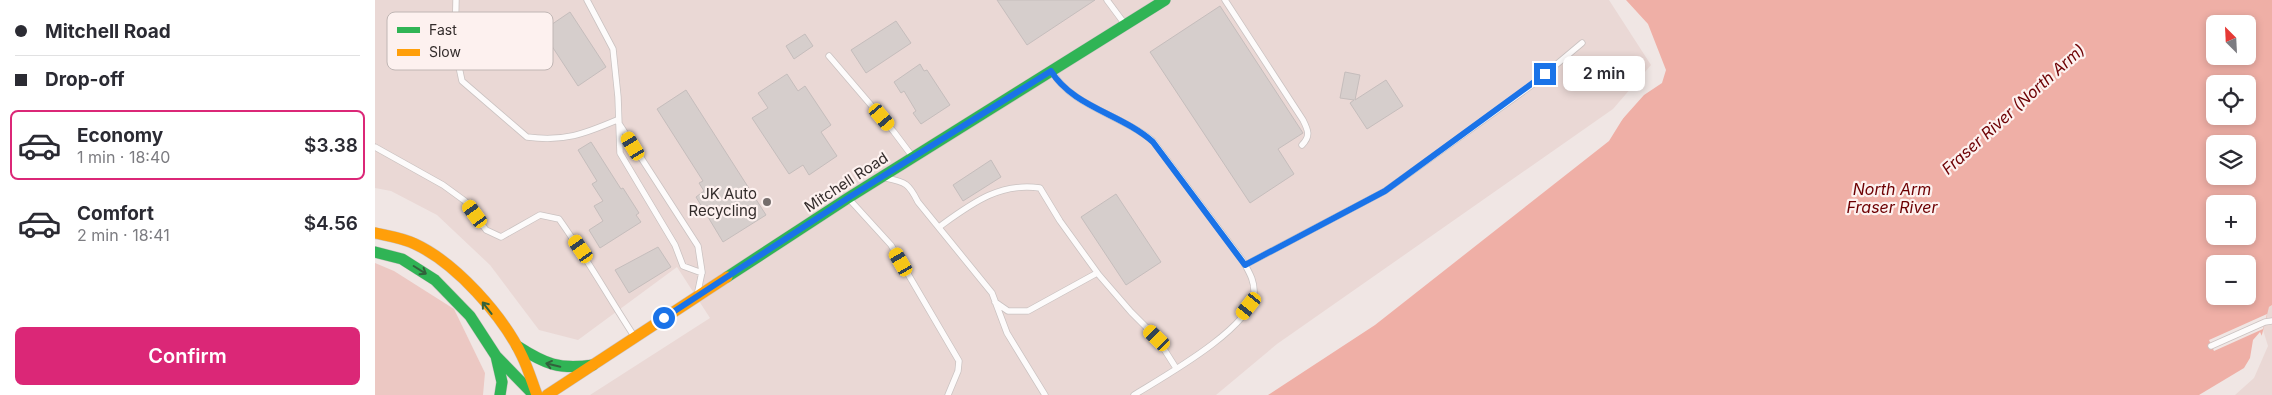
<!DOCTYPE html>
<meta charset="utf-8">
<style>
body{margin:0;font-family:Inter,sans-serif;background:#f2f2f3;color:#2b2b33;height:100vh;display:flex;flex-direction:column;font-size:19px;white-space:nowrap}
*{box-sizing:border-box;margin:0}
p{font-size:16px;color:#7c7c81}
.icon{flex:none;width:28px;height:28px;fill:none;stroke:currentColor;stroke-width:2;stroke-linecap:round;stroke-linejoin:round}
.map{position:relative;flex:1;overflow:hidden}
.sheet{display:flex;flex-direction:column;background:#fff;width:375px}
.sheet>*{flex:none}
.guide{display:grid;align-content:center;height:110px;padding:0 15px;background:#fff}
.needle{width:32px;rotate:336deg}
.tools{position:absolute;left:1831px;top:15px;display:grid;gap:10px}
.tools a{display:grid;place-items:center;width:50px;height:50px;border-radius:8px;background:#fff;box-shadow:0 2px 8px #0003;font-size:25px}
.end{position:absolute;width:22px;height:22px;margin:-11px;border:6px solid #1a73e8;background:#fff;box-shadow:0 0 0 2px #fff}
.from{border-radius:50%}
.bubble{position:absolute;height:35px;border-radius:8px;background:#fff;box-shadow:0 2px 8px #0003;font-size:16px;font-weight:600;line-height:35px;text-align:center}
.car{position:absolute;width:15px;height:30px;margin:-15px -8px;border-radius:6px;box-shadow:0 0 4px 1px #0007;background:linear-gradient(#f5c518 24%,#345 0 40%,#f5c518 0 76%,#345 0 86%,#f5c518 0)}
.guide b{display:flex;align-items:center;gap:18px;height:48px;font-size:19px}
.guide b+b{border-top:1px solid #e1e1e2}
.guide i{width:12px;height:12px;background:#2b2b33}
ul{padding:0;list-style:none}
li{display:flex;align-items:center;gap:15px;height:70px;margin:0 10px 8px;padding:0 5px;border:2px solid transparent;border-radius:8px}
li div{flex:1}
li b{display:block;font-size:19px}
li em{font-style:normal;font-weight:600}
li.active{border-color:#db2777}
li>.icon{width:45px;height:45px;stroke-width:1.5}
.action{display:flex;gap:10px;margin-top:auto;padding:10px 15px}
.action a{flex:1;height:58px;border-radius:8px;background:#db2777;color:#fff;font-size:20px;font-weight:600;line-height:58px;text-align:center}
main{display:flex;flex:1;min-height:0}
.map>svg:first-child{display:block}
.built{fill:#ead8d5}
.green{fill:#ecc8c3}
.water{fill:#efafa6;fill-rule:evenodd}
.pier{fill:#f0e6e4}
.building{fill:#d6cecc;stroke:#c5bdbc}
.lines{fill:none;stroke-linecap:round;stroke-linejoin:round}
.lane-casing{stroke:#cac2c1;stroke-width:7}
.fast-casing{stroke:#cac2c1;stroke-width:12}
.slow-casing{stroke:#cac2c1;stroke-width:12}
.lane{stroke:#fdfbfb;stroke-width:5.5}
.fast{stroke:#30b455;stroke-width:11}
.slow{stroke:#ff9f0a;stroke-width:11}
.oneway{stroke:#32623c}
.route{stroke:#1a73e8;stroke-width:6}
.poi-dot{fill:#756d6c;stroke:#fdf1ef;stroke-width:2}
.labels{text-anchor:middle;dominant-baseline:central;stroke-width:4.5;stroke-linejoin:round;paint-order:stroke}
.street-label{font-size:15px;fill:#332c2b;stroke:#fdf1ef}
.poi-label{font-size:15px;fill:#332c2b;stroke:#fdf1ef;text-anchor:end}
.water-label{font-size:16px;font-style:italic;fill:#6d0003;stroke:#fdf1ef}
.key{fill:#fdf1ef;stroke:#c0b6b4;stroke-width:1}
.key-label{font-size:14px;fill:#332c2b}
</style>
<main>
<section class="sheet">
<div class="guide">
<b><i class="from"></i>Mitchell Road</b>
<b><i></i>Drop-off</b>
</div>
<ul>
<li class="active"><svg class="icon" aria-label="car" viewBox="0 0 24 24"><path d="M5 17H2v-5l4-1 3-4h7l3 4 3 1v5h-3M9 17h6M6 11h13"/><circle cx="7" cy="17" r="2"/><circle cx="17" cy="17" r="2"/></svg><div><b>Economy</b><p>1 min · 18:40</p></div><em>$3.38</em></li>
<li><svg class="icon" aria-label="car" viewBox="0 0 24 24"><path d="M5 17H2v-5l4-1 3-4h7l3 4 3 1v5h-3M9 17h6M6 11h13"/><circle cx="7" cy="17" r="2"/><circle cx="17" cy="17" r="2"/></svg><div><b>Comfort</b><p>2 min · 18:41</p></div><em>$4.56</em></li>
</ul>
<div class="action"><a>Confirm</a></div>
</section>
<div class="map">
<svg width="1897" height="395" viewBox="0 0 1897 395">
<rect width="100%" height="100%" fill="#f0e6e4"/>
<path class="built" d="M 0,0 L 1234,0 L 1276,65 L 1238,109 L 902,344 L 841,395 L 215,395 L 335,318 L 302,267 L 203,340 L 164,330 L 115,265 L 62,215 L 16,191 L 0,188 Z
M 1897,305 L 1897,395 L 1860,395 L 1879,378 L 1893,346 L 1888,330 L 1839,351 Z"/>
<path class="green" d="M 0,263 L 19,271 L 79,309 L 110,373 L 108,395 L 0,395 Z"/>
<path class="water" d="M 1246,0 L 1897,0 L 1897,305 L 1894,307 L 1882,354 L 1871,371 L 1836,395 L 893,395 L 1000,325 L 1234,141 L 1265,91 L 1282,74 L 1284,63 L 1263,22 ZM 1840,24 L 1872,24 L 1872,56 L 1840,56 ZM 1840,84 L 1872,84 L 1872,116 L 1840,116 ZM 1840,144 L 1872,144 L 1872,176 L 1840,176 ZM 1840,204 L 1872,204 L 1872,236 L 1840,236 ZM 1840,264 L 1872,264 L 1872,296 L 1840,296 Z"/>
<path class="pier" d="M 1244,0 L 1251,0 L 1273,24 L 1291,70 L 1287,83 L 1269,95 L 1244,123 L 1263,89 L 1279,73 L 1281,63 L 1261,24 Z
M 1892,314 L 1888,329 L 1839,351 L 1834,340 Z
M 1885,332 L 1888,338 L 1884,354 L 1873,373 L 1841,395 L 1824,395 L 1869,368 L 1875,358 L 1878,340 Z"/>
<path class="building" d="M 622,0 L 720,0 L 652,45 Z
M 845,6 L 928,133 L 903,149 L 919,174 L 875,203 L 775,52 Z
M 195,12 L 231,67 L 203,86 L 167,31 Z
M 521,21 L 536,43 L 491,73 L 476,50 Z
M 430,34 L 438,46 L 419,59 L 411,46 Z
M 545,64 L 549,71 L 552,70 L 575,105 L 546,124 L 538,113 L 541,111 L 529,91 L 526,93 L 519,82 Z
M 970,72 L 985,75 L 980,100 L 1011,80 L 1028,106 L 992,129 L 975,103 L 979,100 L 965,98 Z
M 412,74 L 423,91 L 430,86 L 456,125 L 446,132 L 462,156 L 434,175 L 428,165 L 414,174 L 377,118 L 393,108 L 383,93 Z
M 311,90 L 391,215 L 348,242 L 321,197 L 329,191 L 324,183 L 328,181 L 282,109 Z
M 216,142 L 246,189 L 248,188 L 264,213 L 261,215 L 266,222 L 225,248 L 214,230 L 228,221 L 219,206 L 228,201 L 217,184 L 222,181 L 203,150 Z
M 616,160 L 626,177 L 588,201 L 578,185 Z
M 741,194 L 786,262 L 751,285 L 706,217 Z
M 283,247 L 296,267 L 254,293 L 240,270 Z"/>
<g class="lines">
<defs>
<path id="lane" d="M 81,0 L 80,48 L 87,81 L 152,137 C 189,142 209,134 242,120
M 212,0 L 238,49 L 243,97 L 245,153 L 300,245 L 308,266 L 327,273
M 732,0 L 749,23
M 850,0 L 928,120 C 933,130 936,136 927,145
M 454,56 L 519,132 L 537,156
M 678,73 C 698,107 749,116 778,141 L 868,261 C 874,272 880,281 879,294 C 875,329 788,377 759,395
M 243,122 L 323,246 L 327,272 L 323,291
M 0,147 L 68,185 L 90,201 L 111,230 L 126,237 L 165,215 L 184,219 C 211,257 233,296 259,336
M 511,178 C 531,182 534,184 543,202 L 617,293 L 632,333 L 670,395
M 475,200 L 516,245 L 584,361 L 583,371 L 573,395
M 564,227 C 596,204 624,182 665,188 L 685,221 L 724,275 L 756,312 L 782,338 L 801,368
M 870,265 L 1010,191 L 1157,85 L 1207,43
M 620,302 L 633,311 L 653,311 L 722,273
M 1836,346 L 1890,322 L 1897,321"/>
<path id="fast" d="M 0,252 L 27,259 L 60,280 L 95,316 L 121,356 L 157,393
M 352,277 L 473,198 L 790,0
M 142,346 C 170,364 184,370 218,365
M 121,356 L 127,382 L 125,395"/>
<path id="slow" d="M 0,233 C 14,236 28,238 40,244 C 81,263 128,316 147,356 C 153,368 157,382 162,395
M 172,395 L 352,277"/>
</defs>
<use href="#lane" class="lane-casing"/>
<use href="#fast" class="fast-casing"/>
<use href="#slow" class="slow-casing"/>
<use href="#lane" class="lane"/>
<use href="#fast" class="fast"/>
<use href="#slow" class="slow"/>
</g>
<defs><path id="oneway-shaft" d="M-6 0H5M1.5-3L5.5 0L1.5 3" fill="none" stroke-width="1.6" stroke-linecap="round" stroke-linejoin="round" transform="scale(1.25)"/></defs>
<g class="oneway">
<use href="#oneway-shaft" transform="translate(45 270) rotate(32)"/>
<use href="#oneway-shaft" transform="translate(112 308) rotate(-128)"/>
<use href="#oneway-shaft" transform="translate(178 365) rotate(-167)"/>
</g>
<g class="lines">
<path class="route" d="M 289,318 L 473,198 L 676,71 C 698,107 747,114 778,142 L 870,265 L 1010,191 L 1170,74"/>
</g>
<circle class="poi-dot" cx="392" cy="202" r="5"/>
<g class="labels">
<g class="street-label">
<text transform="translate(471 182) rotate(-33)">Mitchell Road</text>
</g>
<g class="poi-label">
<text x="382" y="193">JK Auto<tspan x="382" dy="17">Recycling</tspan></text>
</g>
<g class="water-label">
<text transform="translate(1638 109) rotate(-42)">Fraser River (North Arm)</text>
<text x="1517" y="189">North Arm<tspan x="1517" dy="18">Fraser River</tspan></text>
</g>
</g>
<rect x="12" y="12" width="166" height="58" rx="8" class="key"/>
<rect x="22" y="27" width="23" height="6" fill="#30b455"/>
<rect x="22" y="49" width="23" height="7" fill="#ff9f0a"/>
<g class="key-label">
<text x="54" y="35">Fast</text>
<text x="54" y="57">Slow</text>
</g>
</svg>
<div class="tools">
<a><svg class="needle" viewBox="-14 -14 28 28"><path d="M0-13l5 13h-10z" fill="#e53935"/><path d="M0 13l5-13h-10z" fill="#7c7c81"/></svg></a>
<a><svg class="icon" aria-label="locate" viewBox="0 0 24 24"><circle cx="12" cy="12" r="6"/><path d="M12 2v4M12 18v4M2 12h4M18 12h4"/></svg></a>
<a><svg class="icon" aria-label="layers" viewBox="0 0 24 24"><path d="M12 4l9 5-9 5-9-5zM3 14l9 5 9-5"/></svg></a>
<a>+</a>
<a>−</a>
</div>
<i class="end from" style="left:289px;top:318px"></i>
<i class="end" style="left:1170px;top:74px"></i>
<div class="bubble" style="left:1188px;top:56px;width:82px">2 min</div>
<i class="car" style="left:507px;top:117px;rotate:140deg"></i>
<i class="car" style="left:258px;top:146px;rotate:329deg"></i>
<i class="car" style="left:100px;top:214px;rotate:324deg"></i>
<i class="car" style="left:206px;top:249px;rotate:325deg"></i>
<i class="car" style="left:526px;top:262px;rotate:330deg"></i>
<i class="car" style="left:874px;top:306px;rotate:218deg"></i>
<i class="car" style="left:782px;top:338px;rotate:314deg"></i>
</div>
</main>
